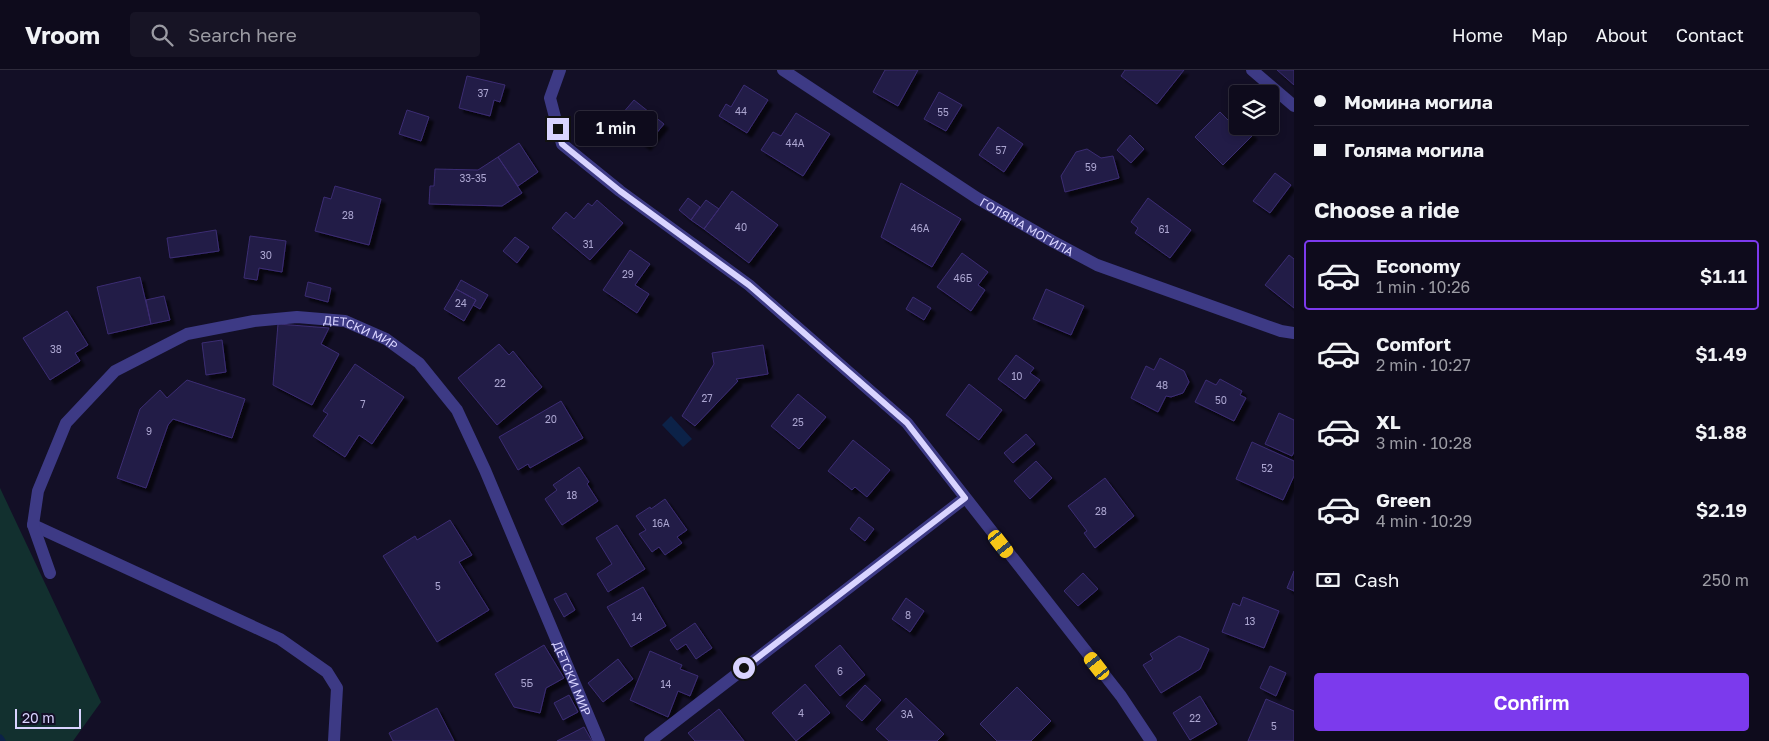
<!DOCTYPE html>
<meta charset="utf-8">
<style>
body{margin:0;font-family:"Golos Text",sans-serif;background:#171425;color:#f1f3f6;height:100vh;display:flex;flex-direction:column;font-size:19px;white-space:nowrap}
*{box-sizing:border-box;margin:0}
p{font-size:16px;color:#9b9ba3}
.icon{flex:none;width:28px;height:28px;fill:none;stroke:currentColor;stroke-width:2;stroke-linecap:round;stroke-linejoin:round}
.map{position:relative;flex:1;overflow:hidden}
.sheet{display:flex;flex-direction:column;background:#0e0b1c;width:475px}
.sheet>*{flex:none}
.banner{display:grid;align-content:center;height:110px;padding:0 20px;background:#0e0b1c}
.buttons{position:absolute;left:1229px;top:15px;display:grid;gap:10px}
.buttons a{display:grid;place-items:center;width:50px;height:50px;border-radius:5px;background:#0e0b1c;box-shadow:0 2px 8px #0003,0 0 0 1px #2e2b3b;font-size:25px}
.scale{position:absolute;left:15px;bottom:12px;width:66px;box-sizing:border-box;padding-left:5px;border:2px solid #d9d4ff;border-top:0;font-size:14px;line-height:18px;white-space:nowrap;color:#d9d4ff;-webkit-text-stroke:4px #130f26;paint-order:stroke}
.end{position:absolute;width:22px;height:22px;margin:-11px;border:6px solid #d9d4ff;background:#111;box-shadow:0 0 0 2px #111}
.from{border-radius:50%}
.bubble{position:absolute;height:35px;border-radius:5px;background:#0e0b1c;box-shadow:0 2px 8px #0003,0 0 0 1px #2e2b3b;font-size:16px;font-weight:600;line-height:35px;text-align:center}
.car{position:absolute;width:15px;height:30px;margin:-15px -8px;border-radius:6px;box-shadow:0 0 4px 1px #0007;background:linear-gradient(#f5c518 24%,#345 0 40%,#f5c518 0 76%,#345 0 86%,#f5c518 0)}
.banner b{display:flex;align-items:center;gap:18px;height:48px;font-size:19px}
.banner b+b{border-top:1px solid #2e2b3b}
.banner i{width:12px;height:12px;background:#f1f3f6}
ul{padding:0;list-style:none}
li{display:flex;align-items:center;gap:15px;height:70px;margin:0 10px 8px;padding:0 10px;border:2px solid transparent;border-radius:5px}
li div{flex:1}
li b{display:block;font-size:19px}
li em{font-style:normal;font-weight:600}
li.active{border-color:#7c3aed}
li>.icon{width:45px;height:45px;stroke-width:1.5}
h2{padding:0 20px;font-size:22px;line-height:60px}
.pay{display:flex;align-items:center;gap:12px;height:55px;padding:0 20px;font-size:19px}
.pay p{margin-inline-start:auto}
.button{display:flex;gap:10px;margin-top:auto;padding:10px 20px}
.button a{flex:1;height:58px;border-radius:5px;background:#7c3aed;color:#fff;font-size:20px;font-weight:600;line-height:58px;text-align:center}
header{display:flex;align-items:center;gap:30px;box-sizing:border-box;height:70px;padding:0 25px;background:#0e0b1c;border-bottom:1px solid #2e2b3b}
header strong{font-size:24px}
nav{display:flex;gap:28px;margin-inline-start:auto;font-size:18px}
.search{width:350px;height:45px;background:#171425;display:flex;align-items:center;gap:12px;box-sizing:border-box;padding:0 18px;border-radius:5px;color:#9b9ba3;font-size:19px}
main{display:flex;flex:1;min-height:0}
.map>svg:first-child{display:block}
.green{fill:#12302f}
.water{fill:#0c2248}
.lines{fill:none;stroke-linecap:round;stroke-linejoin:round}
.stream{stroke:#0c2248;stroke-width:7}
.building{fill:#241b47;stroke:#3b2d73;filter:url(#shadow)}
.minor{stroke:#3d3a85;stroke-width:12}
.route{stroke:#d9d4ff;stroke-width:6}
.labels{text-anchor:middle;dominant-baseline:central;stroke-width:4;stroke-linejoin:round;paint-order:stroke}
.number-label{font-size:10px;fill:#aca6d1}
.street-label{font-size:12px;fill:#d9d4ff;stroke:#130f26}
</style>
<header>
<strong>Vroom</strong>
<div class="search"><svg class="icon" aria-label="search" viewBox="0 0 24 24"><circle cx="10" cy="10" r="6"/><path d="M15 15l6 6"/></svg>Search here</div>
<nav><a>Home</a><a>Map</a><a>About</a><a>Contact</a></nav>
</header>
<main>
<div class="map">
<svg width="1294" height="671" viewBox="0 0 1294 671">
<defs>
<filter id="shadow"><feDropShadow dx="4.5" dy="4.5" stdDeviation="1" flood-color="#0009"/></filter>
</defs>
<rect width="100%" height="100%" fill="#130f26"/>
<path class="green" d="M 0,418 L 101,632 L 73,671 L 0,671 Z"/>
<path class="water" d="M 671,346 L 692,369 L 683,377 L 662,355 Z"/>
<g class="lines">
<path class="stream" d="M 0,668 L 2,671"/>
</g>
<path class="building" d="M 885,0 L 918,0 L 898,36 L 873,22 Z
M 1125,0 L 1184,0 L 1157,34 L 1121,6 Z
M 1277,0 L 1294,0 L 1294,15 Z
M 467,6 L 505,15 L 500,32 L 494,30 L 490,46 L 459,38 Z
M 744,15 L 768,30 L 747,63 L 719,46 L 726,34 L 731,37 Z
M 939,22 L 962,35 L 946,61 L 924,49 Z
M 634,30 L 664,54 L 646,76 L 616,51 Z
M 407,40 L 429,47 L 421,71 L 399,64 Z
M 1220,42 L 1233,55 L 1238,51 L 1238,56 L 1244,56 L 1253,65 L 1223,95 L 1195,67 Z
M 796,43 L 830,64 L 803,106 L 761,80 L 773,62 L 781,66 Z
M 998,57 L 1023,74 L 1004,102 L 979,85 Z
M 1130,65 L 1144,79 L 1131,93 L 1117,80 Z
M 519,73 L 538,102 L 518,116 L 498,87 Z
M 1087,79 L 1101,88 L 1113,86 L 1119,108 L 1065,122 L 1061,106 L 1076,82 Z
M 498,87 L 522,123 L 502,136 L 429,134 L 430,116 L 434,116 L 435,99 L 478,100 Z
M 1275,103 L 1291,115 L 1270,143 L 1253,131 Z
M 901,113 L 961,149 L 932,197 L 881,167 Z
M 335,116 L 381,129 L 369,175 L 315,161 L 324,127 L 331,129 Z
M 732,121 L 778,155 L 749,193 L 704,159 Z
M 688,128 L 700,137 L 691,150 L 679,140 Z
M 1148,128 L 1191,160 L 1170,188 L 1135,163 L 1138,158 L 1131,152 Z
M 597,130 L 623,153 L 590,190 L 552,158 L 566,142 L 574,149 L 588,133 L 592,136 Z
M 706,130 L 719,139 L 704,159 L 691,150 Z
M 216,160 L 219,181 L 170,188 L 167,168 Z
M 250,166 L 286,171 L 282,202 L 259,198 L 257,210 L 244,208 Z
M 515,167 L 529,177 L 517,193 L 503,181 Z
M 630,180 L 650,194 L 635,215 L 649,224 L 637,243 L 603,220 Z
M 962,183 L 988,202 L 978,215 L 985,220 L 971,241 L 937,217 Z
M 1289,185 L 1294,189 L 1294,238 L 1265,215 Z
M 140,207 L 151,254 L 108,264 L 97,217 Z
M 461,210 L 488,225 L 480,239 L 473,235 L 476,230 L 456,219 Z
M 308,212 L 331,218 L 328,232 L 305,226 Z
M 456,219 L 476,230 L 464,251 L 444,239 Z
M 1046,219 L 1084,236 L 1071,265 L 1033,249 Z
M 164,226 L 170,250 L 151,254 L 146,230 Z
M 913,227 L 931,238 L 924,250 L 906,239 Z
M 67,241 L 88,275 L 75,283 L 80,291 L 50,310 L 23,268 Z
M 278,254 L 329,258 L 321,274 L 339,284 L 312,335 L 273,315 Z
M 222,270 L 226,302 L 206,305 L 202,273 Z
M 499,274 L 509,285 L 513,281 L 542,317 L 497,355 L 458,308 Z
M 763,275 L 768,304 L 736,309 L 738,311 L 695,356 L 682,346 L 714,294 L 712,283 Z
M 1016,285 L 1034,298 L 1030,303 L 1040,310 L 1025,329 L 998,309 Z
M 1160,288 L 1184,301 L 1189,312 L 1183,323 L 1171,327 L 1166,326 L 1158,342 L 1131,328 L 1146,296 L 1154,300 Z
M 355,294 L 404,327 L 372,374 L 359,365 L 345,387 L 313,366 L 328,344 L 323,341 Z
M 1220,309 L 1242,321 L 1240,325 L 1246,328 L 1234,351 L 1195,332 L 1206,310 L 1216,315 Z
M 187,310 L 245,329 L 232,368 L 173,349 L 168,355 L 146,418 L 117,408 L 140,339 L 160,320 L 167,328 Z
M 969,314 L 1002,340 L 979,370 L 946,345 Z
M 798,324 L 826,347 L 799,379 L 771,356 Z
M 561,331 L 583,368 L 530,398 L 528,394 L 518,400 L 499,367 Z
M 1279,343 L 1294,350 L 1294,382 L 1292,386 L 1265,374 Z
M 1026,364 L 1035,374 L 1013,393 L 1004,383 Z
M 853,370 L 890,400 L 867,427 L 855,417 L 852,420 L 828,401 Z
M 1252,372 L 1294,391 L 1294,406 L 1283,430 L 1236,409 Z
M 1036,391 L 1052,408 L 1030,429 L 1014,411 Z
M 579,397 L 589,412 L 587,414 L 598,431 L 562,455 L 545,429 L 557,420 L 553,415 Z
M 1105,408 L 1134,446 L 1095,478 L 1084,463 L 1087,461 L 1068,436 Z
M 665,429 L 687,460 L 677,467 L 682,473 L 665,485 L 659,477 L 652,482 L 639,464 L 646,460 L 636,446 L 650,437 L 651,439 Z
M 859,447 L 874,459 L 865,471 L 850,459 Z
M 450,450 L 472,485 L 459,492 L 489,540 L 437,572 L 383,486 L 415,466 L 417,470 Z
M 617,455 L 645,499 L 608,522 L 597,504 L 612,494 L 596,468 Z
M 1294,501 L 1294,521 L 1287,518 Z
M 1083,503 L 1098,519 L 1078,536 L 1064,521 Z
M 643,517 L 666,556 L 631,577 L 607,537 Z
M 566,523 L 575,540 L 564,547 L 554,529 Z
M 1243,527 L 1279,541 L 1264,578 L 1222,562 L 1233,533 L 1240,536 Z
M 906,528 L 924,541 L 910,562 L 892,549 Z
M 695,553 L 712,578 L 696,589 L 686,574 L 677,580 L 670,570 Z
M 1179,566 L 1209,579 L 1200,599 L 1161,623 L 1143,595 L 1153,589 L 1150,584 Z
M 544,575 L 564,608 L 546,618 L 540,643 L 514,637 L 495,604 Z
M 840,575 L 865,605 L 840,626 L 815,596 Z
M 650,581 L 682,595 L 680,599 L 698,606 L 690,626 L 678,621 L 668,647 L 630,630 Z
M 618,589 L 633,609 L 603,632 L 588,613 Z
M 1270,596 L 1286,603 L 1276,626 L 1260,618 Z
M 805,614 L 830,643 L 796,671 L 772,643 Z
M 865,615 L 881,630 L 862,651 L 846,636 Z
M 1017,617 L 1051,651 L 1031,671 L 997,671 L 980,654 Z
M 569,625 L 578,642 L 563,650 L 554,633 Z
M 1200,626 L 1217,654 L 1190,670 L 1173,643 Z
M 906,628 L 944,664 L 937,671 L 889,671 L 876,659 Z
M 1266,629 L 1294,641 L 1294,671 L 1248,671 Z
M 437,638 L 454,671 L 393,671 L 389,663 Z
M 719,639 L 744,671 L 695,671 L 688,663 Z
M 584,657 L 592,671 L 557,671 Z"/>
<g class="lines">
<g class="minor">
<path d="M 560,0 L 550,28 L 562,74 L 620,121 L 749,215 L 907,353 L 1121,626 L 1151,671"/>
<path id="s1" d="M 783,0 L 977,128 L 1052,171 L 1097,195 L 1281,261 L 1294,263"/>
<path d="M 1252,0 L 1294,36"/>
<path d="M 33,455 L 280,569 L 327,602 L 337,618 L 334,671"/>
<path id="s2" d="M 50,503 L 33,455 L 38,421 L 66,353 L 115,301 L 187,264 L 254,251 L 297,247 L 345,251 L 386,269 L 419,293 L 457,340 L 485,400 L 599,671"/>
<path d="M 650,671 L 965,428"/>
</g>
</g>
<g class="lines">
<path class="route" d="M 558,59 L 562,74 L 620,121 L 749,215 L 907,353 L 965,428 L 744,598"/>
</g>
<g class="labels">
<g class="number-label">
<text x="483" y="23">37</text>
<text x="741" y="41">44</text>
<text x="943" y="42">55</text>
<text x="795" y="73">44А</text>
<text x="1001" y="80">57</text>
<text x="1091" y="97">59</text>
<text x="473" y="108">33-35</text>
<text x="348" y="145">28</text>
<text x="741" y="157">40</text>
<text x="920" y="158">46А</text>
<text x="1164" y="159">61</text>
<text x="588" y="174">31</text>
<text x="266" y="185">30</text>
<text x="628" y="204">29</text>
<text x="963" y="208">46Б</text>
<text x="461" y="233">24</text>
<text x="56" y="279">38</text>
<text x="1017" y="306">10</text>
<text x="500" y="313">22</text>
<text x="1162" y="315">48</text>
<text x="707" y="328">27</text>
<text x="1221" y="330">50</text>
<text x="363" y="334">7</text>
<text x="551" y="349">20</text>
<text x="798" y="352">25</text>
<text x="149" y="361">9</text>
<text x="1267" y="398">52</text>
<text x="572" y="425">18</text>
<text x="1101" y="441">28</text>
<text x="661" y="453">16А</text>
<text x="438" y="516">5</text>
<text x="908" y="545">8</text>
<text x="637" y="547">14</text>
<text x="1250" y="551">13</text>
<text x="840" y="601">6</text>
<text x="527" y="613">5Б</text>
<text x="666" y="614">14</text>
<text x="801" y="643">4</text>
<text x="907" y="644">3А</text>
<text x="1195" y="648">22</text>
<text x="1274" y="656">5</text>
</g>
<g class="street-label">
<text stroke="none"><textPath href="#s1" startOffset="290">ГОЛЯМА МОГИЛА</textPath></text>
<text stroke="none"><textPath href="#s2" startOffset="489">ДЕТСКИ МИР</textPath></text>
<text stroke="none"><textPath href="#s2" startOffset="909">ДЕТСКИ МИР</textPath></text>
</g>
</g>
</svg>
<div class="buttons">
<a><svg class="icon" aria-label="layers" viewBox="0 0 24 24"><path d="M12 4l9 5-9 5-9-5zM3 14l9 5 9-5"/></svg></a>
</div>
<div class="scale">20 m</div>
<i class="end from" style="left:744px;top:598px"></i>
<i class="end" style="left:558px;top:59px"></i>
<div class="bubble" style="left:575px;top:41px;width:82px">1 min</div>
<i class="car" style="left:1001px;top:474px;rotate:142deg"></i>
<i class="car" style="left:1097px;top:596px;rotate:322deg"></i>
</div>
<section class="sheet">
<div class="banner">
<b><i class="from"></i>Момина могила</b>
<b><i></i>Голяма могила</b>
</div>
<h2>Choose a ride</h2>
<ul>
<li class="active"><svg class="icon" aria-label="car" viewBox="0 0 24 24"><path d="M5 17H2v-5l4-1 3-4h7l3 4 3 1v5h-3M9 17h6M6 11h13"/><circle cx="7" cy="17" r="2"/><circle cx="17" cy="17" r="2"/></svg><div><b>Economy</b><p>1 min · 10:26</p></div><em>$1.11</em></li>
<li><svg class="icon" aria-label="car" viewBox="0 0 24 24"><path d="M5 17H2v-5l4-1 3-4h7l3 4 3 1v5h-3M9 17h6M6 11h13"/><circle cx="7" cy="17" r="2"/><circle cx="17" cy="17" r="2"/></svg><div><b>Comfort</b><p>2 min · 10:27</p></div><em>$1.49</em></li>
<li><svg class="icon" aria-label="car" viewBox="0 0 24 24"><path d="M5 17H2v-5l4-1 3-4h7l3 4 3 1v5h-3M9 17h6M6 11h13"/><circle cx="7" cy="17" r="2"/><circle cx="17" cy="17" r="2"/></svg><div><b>XL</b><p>3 min · 10:28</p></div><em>$1.88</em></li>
<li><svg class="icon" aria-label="car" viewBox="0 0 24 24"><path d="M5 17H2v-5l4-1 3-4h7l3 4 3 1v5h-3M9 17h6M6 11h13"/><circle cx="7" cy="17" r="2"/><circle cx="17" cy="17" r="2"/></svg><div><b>Green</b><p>4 min · 10:29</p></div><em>$2.19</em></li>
</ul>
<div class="pay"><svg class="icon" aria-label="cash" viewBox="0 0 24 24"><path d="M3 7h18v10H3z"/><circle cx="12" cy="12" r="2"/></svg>Cash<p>250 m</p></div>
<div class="button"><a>Confirm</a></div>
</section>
</main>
